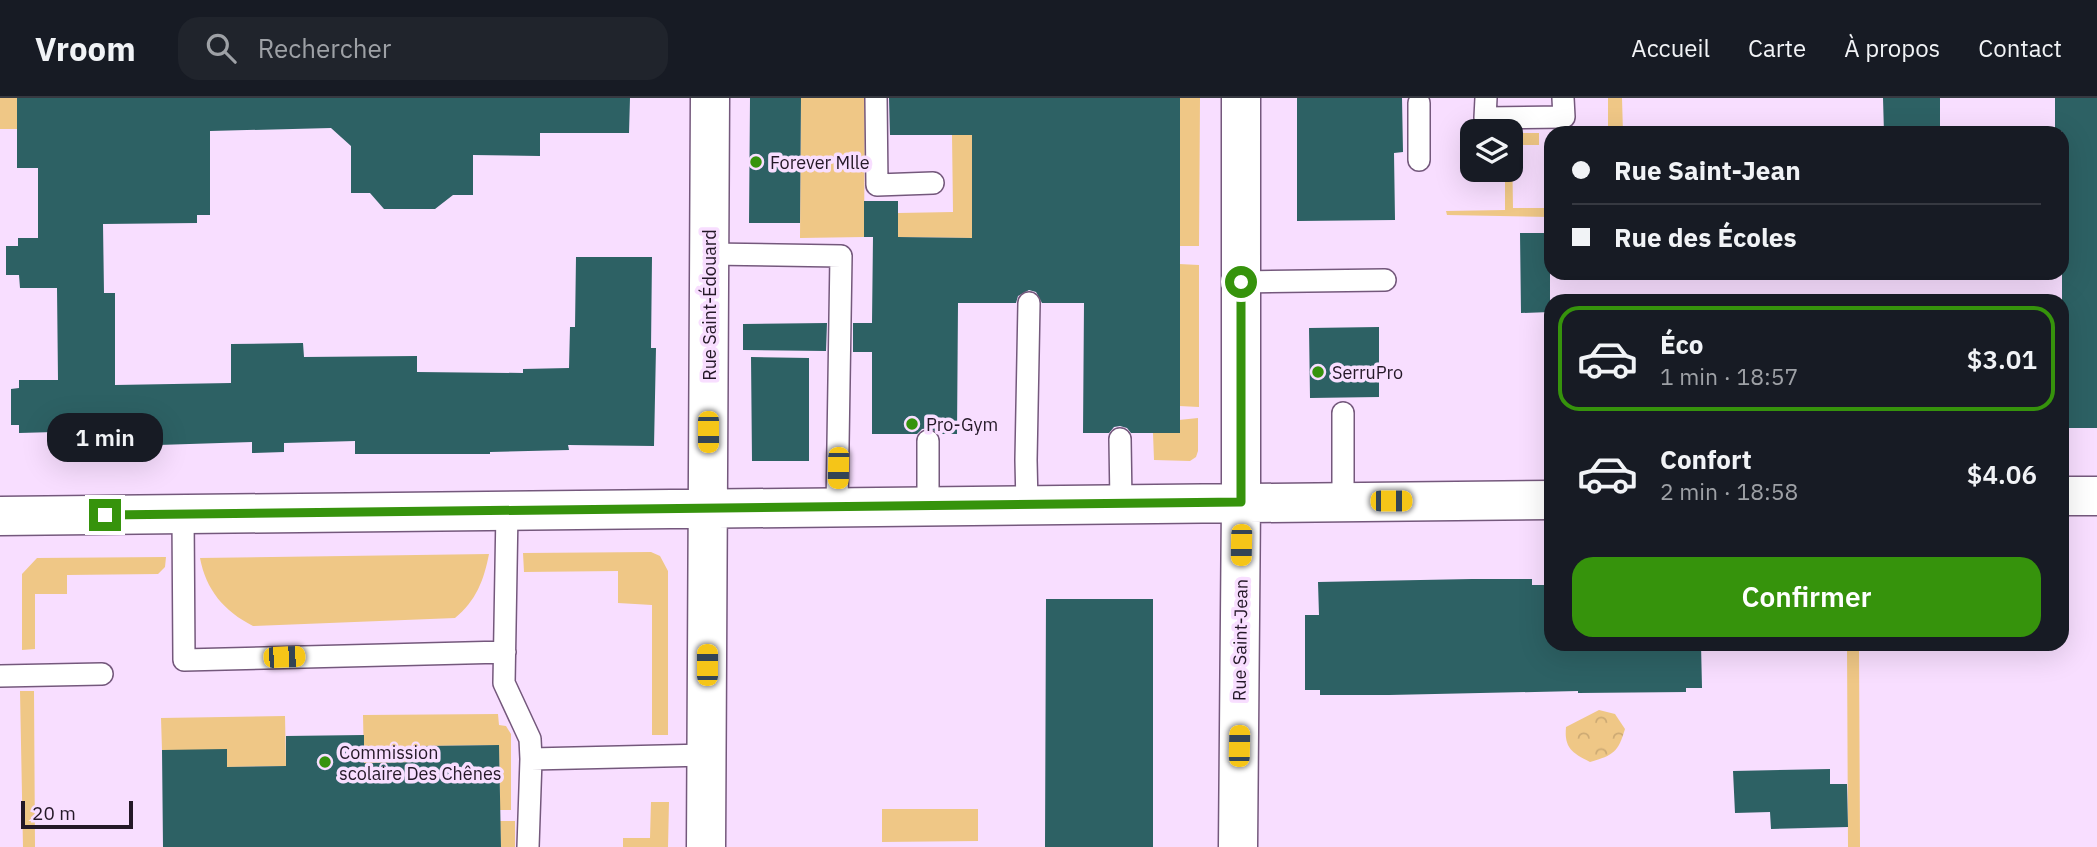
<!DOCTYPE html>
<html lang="fr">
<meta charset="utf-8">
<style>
body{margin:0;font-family:"IBM Plex Sans",sans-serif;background:#20242c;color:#f1f3f6;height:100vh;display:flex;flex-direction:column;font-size:26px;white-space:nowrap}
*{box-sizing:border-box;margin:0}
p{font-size:23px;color:#9ea1a6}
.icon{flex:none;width:38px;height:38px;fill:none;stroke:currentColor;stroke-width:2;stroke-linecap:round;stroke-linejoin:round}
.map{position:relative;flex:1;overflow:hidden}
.panel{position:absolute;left:1544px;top:196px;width:525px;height:357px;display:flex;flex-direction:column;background:#171b24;border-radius:21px;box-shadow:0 7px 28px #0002}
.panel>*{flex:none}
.guide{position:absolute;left:1544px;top:28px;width:525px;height:154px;border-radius:21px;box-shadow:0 7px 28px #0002;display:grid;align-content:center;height:154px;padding:0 28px;background:#171b24}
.buttons{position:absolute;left:1460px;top:21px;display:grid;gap:14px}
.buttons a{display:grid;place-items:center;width:63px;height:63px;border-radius:14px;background:#171b24;box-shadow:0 7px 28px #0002;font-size:35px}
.scale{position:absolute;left:21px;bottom:18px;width:112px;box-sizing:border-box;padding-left:7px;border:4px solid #241827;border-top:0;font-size:19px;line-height:24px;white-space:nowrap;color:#241827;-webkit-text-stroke:5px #f8deff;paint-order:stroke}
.end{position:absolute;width:32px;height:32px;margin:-16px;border:9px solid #36930c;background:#fff;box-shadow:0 0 0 4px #fff}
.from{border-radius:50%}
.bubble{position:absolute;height:49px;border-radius:21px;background:#171b24;box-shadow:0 7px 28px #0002;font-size:23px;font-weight:600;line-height:49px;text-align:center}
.car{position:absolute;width:21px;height:42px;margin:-21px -10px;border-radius:9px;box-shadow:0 0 5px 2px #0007;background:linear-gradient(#f5c518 24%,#345 0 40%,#f5c518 0 76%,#345 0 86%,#f5c518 0)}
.guide b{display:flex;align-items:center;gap:24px;height:66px;font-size:26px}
.guide b+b{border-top:2px solid #363941}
.guide i{width:18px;height:18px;background:#f1f3f6}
ul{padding:12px 0 0;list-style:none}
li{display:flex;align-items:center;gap:21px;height:105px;margin:0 14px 10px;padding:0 14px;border:4px solid transparent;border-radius:21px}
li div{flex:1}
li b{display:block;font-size:26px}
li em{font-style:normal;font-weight:600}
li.selected{border-color:#36930c}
li>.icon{width:63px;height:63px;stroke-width:1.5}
.button{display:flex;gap:14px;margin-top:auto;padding:14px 28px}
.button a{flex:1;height:80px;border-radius:21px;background:#36930c;color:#fff;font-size:28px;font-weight:600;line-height:80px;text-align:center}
header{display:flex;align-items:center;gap:42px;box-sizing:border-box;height:98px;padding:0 35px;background:#171b24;border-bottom:2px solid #363941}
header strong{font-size:33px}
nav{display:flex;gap:38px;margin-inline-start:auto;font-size:24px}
.search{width:490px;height:63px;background:#20242c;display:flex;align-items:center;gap:18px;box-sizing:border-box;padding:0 24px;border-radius:21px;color:#9ea1a6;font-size:26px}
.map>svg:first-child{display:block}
.green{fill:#efc786}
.forest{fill:url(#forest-crowns)}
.building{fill:#2d6164}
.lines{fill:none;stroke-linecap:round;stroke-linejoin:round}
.lane-casing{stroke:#74587c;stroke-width:24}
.street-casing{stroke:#74587c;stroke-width:41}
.lane{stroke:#fff;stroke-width:21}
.street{stroke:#fff;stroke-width:38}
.route{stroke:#36930c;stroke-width:9}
.poi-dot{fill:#36930c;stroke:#f8deff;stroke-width:2.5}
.labels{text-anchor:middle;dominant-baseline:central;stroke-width:7;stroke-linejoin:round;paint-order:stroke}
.poi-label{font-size:18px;fill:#241827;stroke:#f8deff;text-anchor:start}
.street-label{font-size:18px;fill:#241827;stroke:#f8deff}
</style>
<header>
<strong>Vroom</strong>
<div class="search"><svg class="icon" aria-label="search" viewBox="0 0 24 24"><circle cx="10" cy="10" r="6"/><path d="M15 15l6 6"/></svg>Rechercher</div>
<nav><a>Accueil</a><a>Carte</a><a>À propos</a><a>Contact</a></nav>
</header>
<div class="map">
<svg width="2097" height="749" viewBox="0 0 2097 749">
<defs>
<pattern id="forest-crowns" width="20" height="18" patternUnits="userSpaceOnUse" patternTransform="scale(1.75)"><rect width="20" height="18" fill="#efc786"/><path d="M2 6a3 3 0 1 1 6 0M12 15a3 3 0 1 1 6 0" fill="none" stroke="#cdaa74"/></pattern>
</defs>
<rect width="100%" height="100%" fill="#f8deff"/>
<path class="green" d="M 0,0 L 17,0 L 18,31 L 0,31 Z
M 801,0 L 865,0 L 864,139 L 800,140 Z
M 996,0 L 974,140 L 898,139 L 898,115 L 953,114 L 952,37 Z
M 1180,0 L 1200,0 L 1199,148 L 1179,148 Z
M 1608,0 L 1622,0 L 1623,35 L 1608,35 Z
M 1510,35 L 1539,35 L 1539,47 L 1512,47 L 1513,110 L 1550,110 L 1550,119 L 1447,117 L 1446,113 L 1505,112 L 1505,72 L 1510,72 Z
M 1179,166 L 1199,167 L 1199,309 L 1179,308 Z
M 1198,320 L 1198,353 L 1196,359 L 1190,363 L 1154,362 L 1153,335 L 1179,322 Z
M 651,454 L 660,458 L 668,473 L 668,637 L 652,637 L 652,507 L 618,505 L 618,473 L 524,474 L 523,455 Z
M 489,456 C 484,482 476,503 455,520 L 253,528 C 224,513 206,492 200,460 Z
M 166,459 L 165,469 L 158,476 L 67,477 L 67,496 L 35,496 L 35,551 L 22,552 L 22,476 L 37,460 Z
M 1847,546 L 1859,546 L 1860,749 L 1848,749 Z
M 20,593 L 34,593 L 35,749 L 23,749 Z
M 498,616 L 499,627 L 506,628 L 511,636 L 511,712 L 500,712 L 499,647 L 425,648 L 425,664 L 364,665 L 363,617 Z
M 285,618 L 286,668 L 227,669 L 162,652 L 161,620 Z
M 651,704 L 669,704 L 668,749 L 623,749 L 623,740 L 650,740 Z
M 882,711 L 978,711 L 978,743 L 882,744 Z
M 500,723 L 515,723 L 515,749 L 501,749 Z"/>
<path class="forest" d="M 1599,612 L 1615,616 L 1625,631 C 1618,654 1614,657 1590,664 C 1572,655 1564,650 1566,629 Z"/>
<path class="building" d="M 17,0 L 630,0 L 629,35 L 540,35 L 540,58 L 473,57 L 473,97 L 453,97 L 435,111 L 384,111 L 370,95 L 351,95 L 351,48 L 331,30 L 210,33 L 210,117 L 197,117 L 197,125 L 103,126 L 104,195 L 115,195 L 115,287 L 231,285 L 231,246 L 303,245 L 304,259 L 417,258 L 417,274 L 523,275 L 523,271 L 569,270 L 570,229 L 575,229 L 576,159 L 652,159 L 651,250 L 656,250 L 654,348 L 568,347 L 569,352 L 490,354 L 490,356 L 355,356 L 355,343 L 284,345 L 284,354 L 252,355 L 252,344 L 127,348 L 126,332 L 19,335 L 19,327 L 11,327 L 11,291 L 19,290 L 19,282 L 58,282 L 57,190 L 20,190 L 19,177 L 6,177 L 6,148 L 18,148 L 18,140 L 38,140 L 38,70 L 17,70 Z
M 750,0 L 801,0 L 800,125 L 749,125 Z
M 889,0 L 1180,0 L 1180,335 L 1131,335 L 1127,330 L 1120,328 L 1114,329 L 1109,335 L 1083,335 L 1084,205 L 1042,205 L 1036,194 L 1029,192 L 1018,198 L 1016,205 L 958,205 L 957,336 L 939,336 L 929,330 L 922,331 L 917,336 L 872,336 L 872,254 L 853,254 L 853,225 L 872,225 L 873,139 L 879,139 L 864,139 L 864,103 L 898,103 L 898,139 L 972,140 L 972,37 L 890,37 Z
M 1297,0 L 1402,0 L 1403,54 L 1394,55 L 1395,122 L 1297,123 Z
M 1883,0 L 1940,0 L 1940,35 L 1884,35 Z
M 2055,0 L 2097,0 L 2097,330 L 2062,330 L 2062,33 L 2055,33 Z
M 1520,135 L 1550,135 L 1550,214 L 1521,215 Z
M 827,225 L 826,253 L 743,252 L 743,226 Z
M 1379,229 L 1379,299 L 1310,300 L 1309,230 Z
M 751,259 L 809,260 L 809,363 L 752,363 Z
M 1472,481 L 1532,481 L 1532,487 L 1550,487 L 1550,546 L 1701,546 L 1702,590 L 1686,590 L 1686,594 L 1578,595 L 1578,593 L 1389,597 L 1320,597 L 1320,592 L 1305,592 L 1305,517 L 1319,517 L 1318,484 Z
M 1046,501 L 1153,501 L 1153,749 L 1045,749 Z
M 364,637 L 364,665 L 425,664 L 424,648 L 499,647 L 501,749 L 163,749 L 162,652 L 227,651 L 227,669 L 286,668 L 286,638 Z
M 1830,671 L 1830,686 L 1847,686 L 1848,729 L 1771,731 L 1770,714 L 1735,715 L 1733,673 Z"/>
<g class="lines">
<defs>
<path id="lane" d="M 876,0 L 877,87 L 933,85
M 1486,0 L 1485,20 L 1564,19 L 1563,0
M 1419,62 L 1419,5
M 709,156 L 841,158 L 837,409
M 1241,184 L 1385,182
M 1343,315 L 1343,404
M 1120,341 L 1121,405
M 928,343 L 928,408
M 1027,407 L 1026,362 L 1029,205
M 507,413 L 504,585 L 530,641 L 531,661 L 707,657
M 183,416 L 184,562 L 505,554
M 0,578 L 102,576
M 528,749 L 531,661"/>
<path id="street" d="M 2062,398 L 2097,398
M 0,418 L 1550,402
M 706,749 L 710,0
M 1238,749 L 1241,404 L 1241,0"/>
</defs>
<use href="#lane" class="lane-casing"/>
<use href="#street" class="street-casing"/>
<use href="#lane" class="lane"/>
<use href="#street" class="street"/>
</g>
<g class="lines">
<path class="route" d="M 105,417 L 1241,404 L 1241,184"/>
</g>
<g class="poi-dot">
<circle cx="756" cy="64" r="7"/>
<circle cx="1318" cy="274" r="7"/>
<circle cx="912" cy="326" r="7"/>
<circle cx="325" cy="664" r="7"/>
</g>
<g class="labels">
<g class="poi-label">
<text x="770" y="64">Forever Mlle</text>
<text x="1332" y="274">SerruPro</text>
<text x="926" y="326">Pro-Gym</text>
<text x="339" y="654">Commission<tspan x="339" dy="21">scolaire Des Chênes</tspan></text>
</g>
<g class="street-label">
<text transform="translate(709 207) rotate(-90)">Rue Saint-Édouard</text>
<text transform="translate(1240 542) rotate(-89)">Rue Saint-Jean</text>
</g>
</g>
</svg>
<div class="buttons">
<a><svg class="icon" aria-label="layers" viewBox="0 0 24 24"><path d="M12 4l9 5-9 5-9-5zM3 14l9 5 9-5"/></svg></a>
</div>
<div class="scale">20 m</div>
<i class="end from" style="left:1241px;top:184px"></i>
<i class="end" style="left:105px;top:417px"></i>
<div class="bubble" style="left:47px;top:315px;width:116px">1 min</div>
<i class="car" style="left:708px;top:334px;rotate:180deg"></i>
<i class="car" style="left:838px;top:370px;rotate:181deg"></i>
<i class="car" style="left:1391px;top:403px;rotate:90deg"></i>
<i class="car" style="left:1241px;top:447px;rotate:181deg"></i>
<i class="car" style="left:284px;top:559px;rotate:88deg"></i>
<i class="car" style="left:707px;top:567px;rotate:0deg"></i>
<i class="car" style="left:1239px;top:648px;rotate:1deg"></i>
<div class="guide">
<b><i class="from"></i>Rue Saint-Jean</b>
<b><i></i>Rue des Écoles</b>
</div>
<section class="panel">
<ul>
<li class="selected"><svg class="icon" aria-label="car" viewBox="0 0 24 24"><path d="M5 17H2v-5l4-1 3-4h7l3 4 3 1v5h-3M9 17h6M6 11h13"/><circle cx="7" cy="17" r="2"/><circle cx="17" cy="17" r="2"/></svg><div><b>Éco</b><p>1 min · 18:57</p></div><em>$3.01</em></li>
<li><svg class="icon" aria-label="car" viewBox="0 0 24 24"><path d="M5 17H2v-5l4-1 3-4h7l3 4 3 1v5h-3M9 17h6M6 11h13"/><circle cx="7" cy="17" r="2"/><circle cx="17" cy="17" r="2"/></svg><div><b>Confort</b><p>2 min · 18:58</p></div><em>$4.06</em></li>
</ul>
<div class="button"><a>Confirmer</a></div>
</section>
</div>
